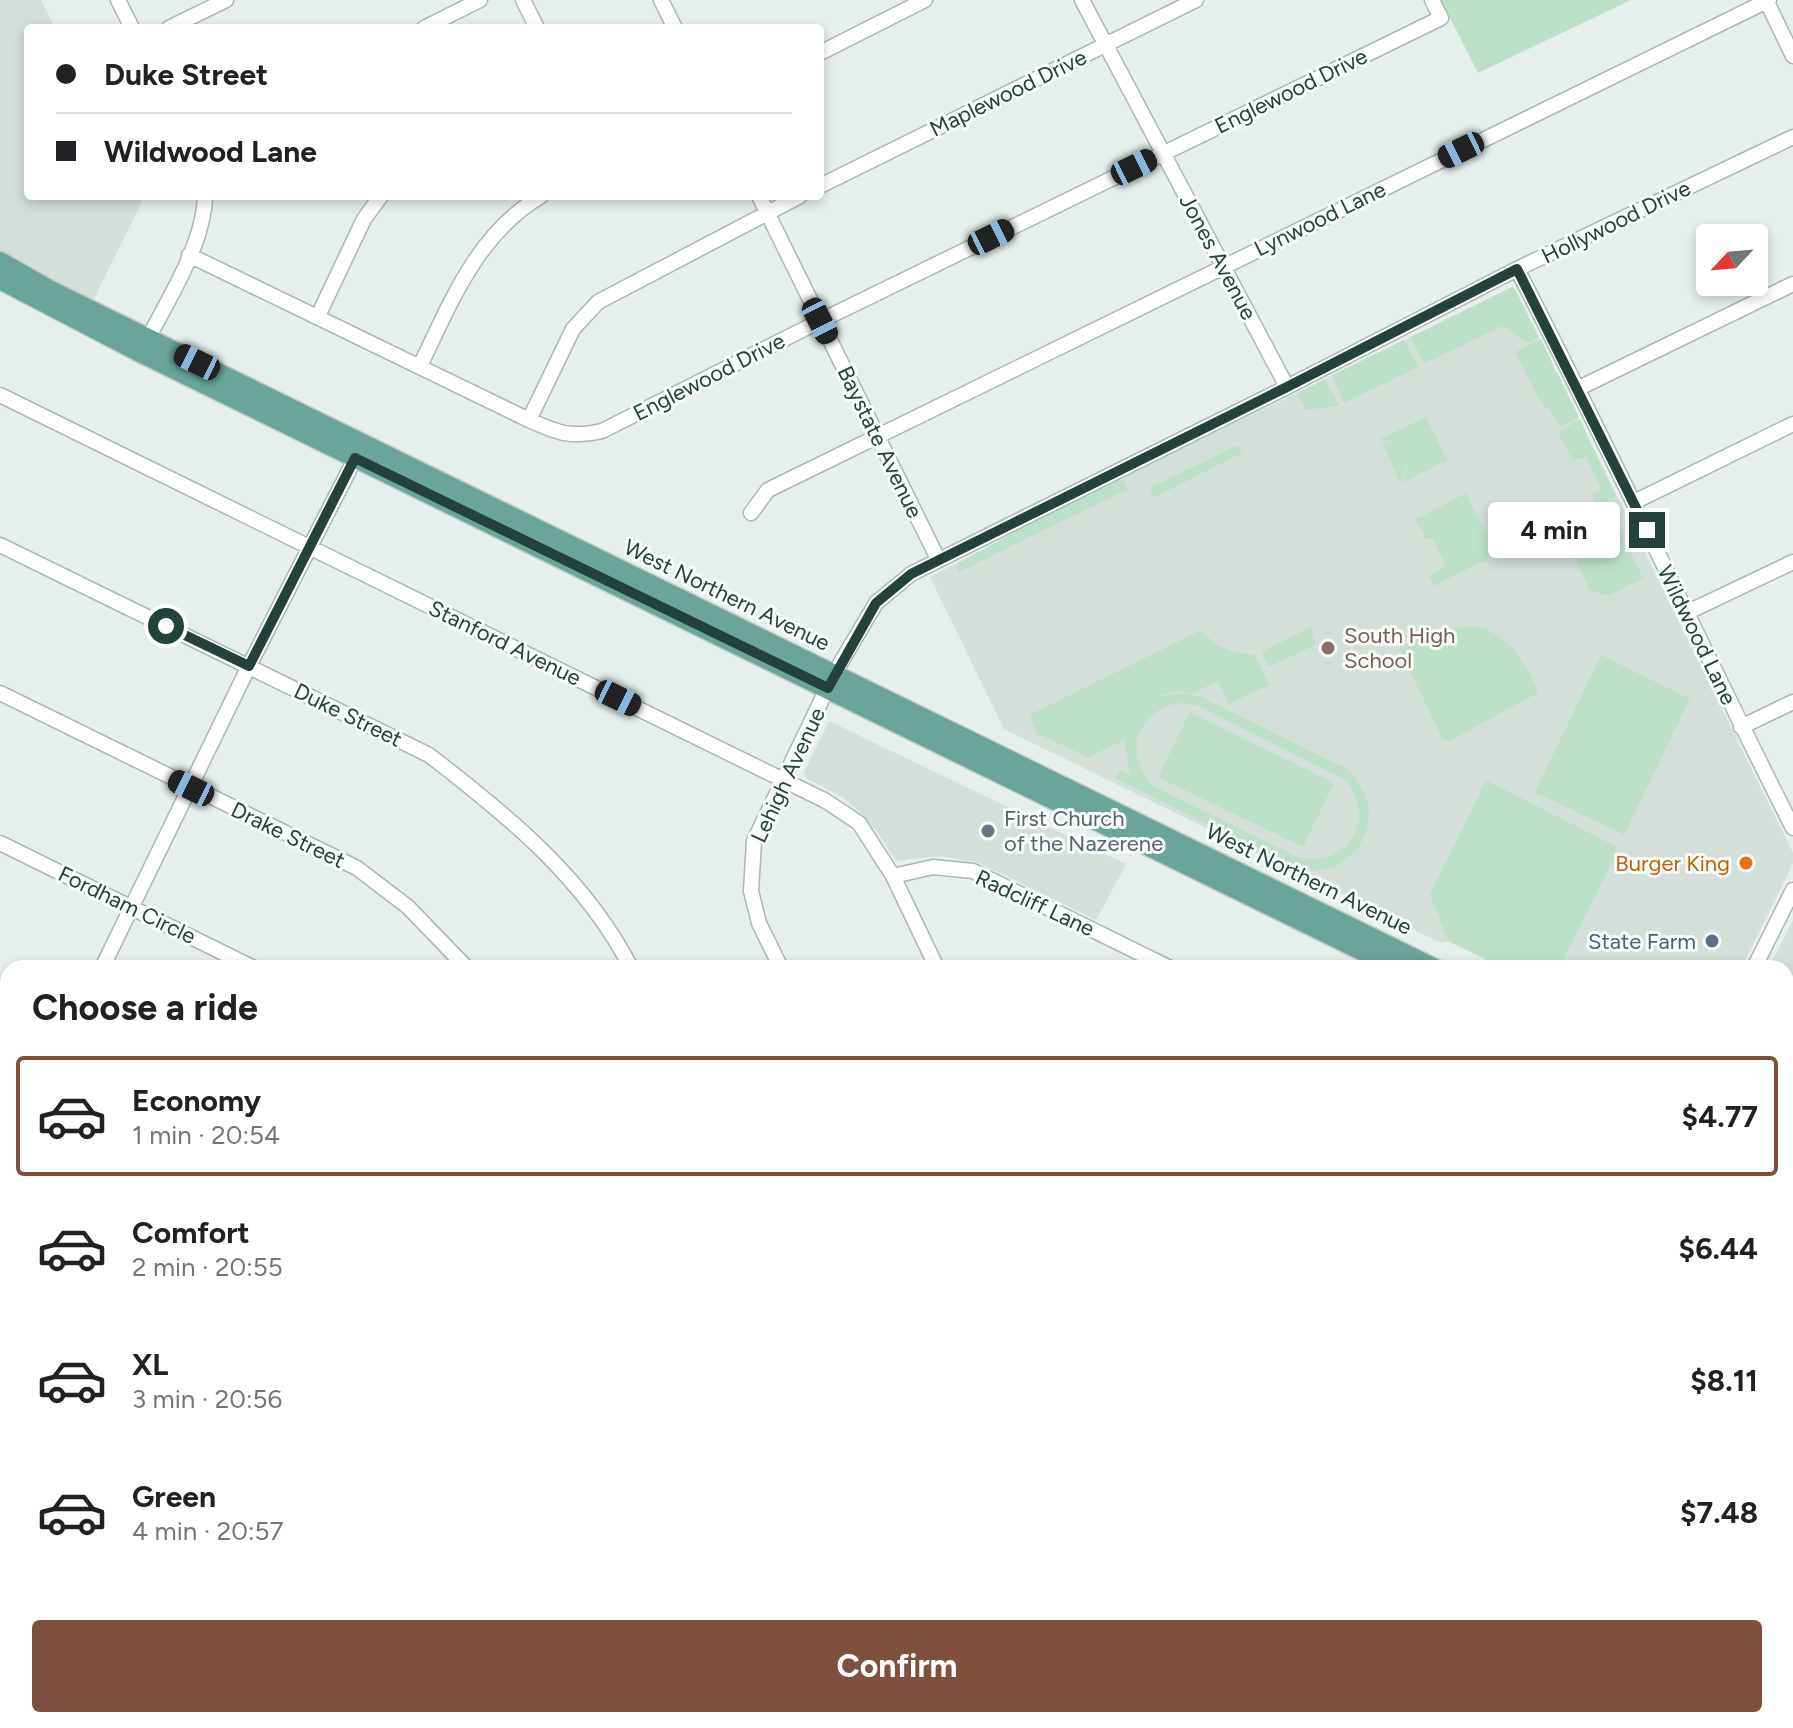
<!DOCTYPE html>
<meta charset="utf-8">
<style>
body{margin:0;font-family:Figtree,sans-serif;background:#f6f6f6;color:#202124;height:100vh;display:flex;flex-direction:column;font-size:30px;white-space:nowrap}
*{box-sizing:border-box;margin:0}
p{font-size:26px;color:#757577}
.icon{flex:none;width:44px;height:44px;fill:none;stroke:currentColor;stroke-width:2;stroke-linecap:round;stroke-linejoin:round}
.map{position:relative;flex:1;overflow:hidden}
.drawer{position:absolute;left:0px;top:960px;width:1794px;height:768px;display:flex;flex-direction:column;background:#fff;border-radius:24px 24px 0 0;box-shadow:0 4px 12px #0003}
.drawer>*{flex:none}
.top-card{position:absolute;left:24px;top:24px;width:800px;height:176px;border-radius:8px;box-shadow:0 4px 12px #0003;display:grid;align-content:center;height:176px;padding:0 32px;background:#fff}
.needle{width:52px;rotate:244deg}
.tools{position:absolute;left:1696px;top:224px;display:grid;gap:16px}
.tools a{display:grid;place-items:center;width:72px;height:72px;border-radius:8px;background:#fff;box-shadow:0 4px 12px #0003;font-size:40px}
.end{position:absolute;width:36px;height:36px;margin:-18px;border:10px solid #24423b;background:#fff;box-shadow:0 0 0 4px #fff}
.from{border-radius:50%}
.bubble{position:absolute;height:56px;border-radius:8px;background:#fff;box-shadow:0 4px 12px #0003;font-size:26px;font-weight:700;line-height:56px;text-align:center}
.car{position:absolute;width:24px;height:48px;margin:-24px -12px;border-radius:10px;box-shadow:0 0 6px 2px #0007;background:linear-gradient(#222 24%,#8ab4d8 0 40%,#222 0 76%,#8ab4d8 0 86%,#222 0)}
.top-card b{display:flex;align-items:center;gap:28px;height:76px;font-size:30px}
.top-card b+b{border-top:2px solid #e0e0e0}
.top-card i{width:20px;height:20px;background:#202124}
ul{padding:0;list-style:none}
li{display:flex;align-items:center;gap:24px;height:120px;margin:0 16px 12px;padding:0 16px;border:4px solid transparent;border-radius:8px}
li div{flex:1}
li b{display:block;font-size:30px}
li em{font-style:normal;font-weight:700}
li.active{border-color:#804f3e}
li>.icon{width:72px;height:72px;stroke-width:1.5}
h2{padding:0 32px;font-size:36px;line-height:96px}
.button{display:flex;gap:16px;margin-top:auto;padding:16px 32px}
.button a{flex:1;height:92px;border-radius:8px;background:#804f3e;color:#fff;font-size:32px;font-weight:700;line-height:92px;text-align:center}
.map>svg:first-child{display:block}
.built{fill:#d4dfda}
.green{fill:#bee0c9;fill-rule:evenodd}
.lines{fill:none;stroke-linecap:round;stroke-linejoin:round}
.minor-casing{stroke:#a8b8b3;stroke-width:17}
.major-casing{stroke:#c2cac8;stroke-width:21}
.minor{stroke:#fff;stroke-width:14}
.major{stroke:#69a598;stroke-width:18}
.route{stroke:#24423b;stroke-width:10}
.education-dot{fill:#8d6e63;stroke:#f7fbf9;stroke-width:3}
.worship-dot{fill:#6b7280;stroke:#f7fbf9;stroke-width:3}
.food-dot{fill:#e8710a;stroke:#f7fbf9;stroke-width:3}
.service-dot{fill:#5c6f8a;stroke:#f7fbf9;stroke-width:3}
.labels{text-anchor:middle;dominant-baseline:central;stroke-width:6;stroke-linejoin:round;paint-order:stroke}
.street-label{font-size:22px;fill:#24423b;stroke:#f7fbf9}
.education-label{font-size:22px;fill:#785e54;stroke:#f7fbf9;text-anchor:start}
.worship-label{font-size:22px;fill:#5b616d;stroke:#f7fbf9;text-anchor:start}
.food-label{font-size:22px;fill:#c56008;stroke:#f7fbf9;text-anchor:end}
.service-label{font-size:22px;fill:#4e5e75;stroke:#f7fbf9;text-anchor:end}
</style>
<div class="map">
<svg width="1793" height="1728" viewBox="0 0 1793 1728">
<rect width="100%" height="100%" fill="#e6efeb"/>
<path class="built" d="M 0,0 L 41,0 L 55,28 L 28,28 L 28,196 L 139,196 L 142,202 L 93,301 L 0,250 Z
M 1510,288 L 1515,289 L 1793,853 L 1793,863 L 1741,968 L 1504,968 L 1448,941 L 1441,943 L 1004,729 L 930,577 L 1054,512 Z
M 829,721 L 1126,864 L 1096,920 L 977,862 L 940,856 L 896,861 L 878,833 L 860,812 L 842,797 L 806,778 L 804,772 Z
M 1793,920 L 1793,1130 L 1786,1127 L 1786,968 L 1769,968 Z
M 0,1163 L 8,1166 L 8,1372 L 0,1375 Z
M 1793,1267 L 1793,1596 L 1786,1599 L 1786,1271 Z"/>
<path class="green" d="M 1441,0 L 1631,0 L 1478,73 Z
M 1512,287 L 1515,289 L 1539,337 L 1527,343 L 1502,326 L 1424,364 L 1411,337 Z
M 1541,339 L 1556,371 L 1548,376 L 1557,372 L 1579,417 L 1560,427 L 1549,409 L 1543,406 L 1516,354 L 1515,352 Z
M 1404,340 L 1419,367 L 1344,403 L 1332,375 Z
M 1325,379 L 1339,406 L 1305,410 L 1297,394 Z
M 1426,417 L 1447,460 L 1402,483 L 1411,455 L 1400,482 L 1382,443 L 1379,441 L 1397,445 L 1380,439 Z
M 1580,420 L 1616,496 L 1543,532 L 1539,522 L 1545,528 L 1595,503 L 1592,495 L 1602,490 L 1586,457 L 1573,461 L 1558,432 Z
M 1238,445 L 1242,453 L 1157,496 L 1152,496 L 1150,492 L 1152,487 Z
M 1121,480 L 1124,480 L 1128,489 L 959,572 L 957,567 L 959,563 L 1016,531 Z
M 1466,493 L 1491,544 L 1503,539 L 1508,549 L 1433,586 L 1428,576 L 1446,566 L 1432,537 L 1426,540 L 1415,518 L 1419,518 Z
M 1614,530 L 1621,532 L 1643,578 L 1609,596 L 1590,590 L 1572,551 Z
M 1474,626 C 1507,632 1528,663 1538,693 L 1449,741 L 1442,738 L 1399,648 L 1432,630 Z
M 1311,627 L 1316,645 L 1268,667 L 1262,652 Z
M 1202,630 C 1211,645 1237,655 1255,654 L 1269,685 L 1229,704 L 1218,681 L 1193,693 L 1171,692 L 1157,697 L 1184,693 L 1202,697 L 1347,769 C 1396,812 1356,887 1292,867 L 1115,778 L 1119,770 L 1132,775 L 1127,762 L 1125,740 L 1088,757 L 1036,733 L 1029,715 ZM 1181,703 L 1198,706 L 1345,780 C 1378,819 1347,870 1298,857 L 1155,787 C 1122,757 1136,708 1181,703 Z
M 1601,655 L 1690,699 L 1624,835 L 1535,792 Z
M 1190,712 L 1334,783 L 1303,847 L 1158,777 Z
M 1486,780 L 1615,846 L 1617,853 L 1559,968 L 1504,968 L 1448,941 L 1430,894 Z"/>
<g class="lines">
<defs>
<path id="minor" d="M 118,0 L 132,28
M 523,0 L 537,28
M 661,0 L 675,28
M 1082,0 L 1287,387
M 1766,0 L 1793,56
M 169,28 L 226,0
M 424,28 L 480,0
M 820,53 L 925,0
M 820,186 L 1196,0
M 759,196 L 938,559
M 189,255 L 529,420 C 558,433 570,438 602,431 L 820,321 L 1441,18 L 1432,0
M 1517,269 C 1613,454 1699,643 1793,828
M 318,316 L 364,219 L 381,196
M 144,346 C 166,303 204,245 205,196
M 420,366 C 451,302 477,234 541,196
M 1579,388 L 1793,284
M 0,395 L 826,801 L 859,823 L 893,876 L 937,968
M 529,420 L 573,329 L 598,302 L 800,196
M 1634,502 L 1793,424
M 751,513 L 768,490 L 1769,0
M 0,545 L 429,755 C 507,815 586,879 631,968
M 1686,613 L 1793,562
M 0,693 L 357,868 L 408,907 L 467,968
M 1741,727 L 1793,702
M 0,843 L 254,968
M 893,876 L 933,867 L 973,871 L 1170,968
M 102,968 L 249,666 L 359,451
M 781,968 L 759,923 L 751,891 L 754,841 L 834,674 L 876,603 L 911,574 L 1287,387 L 1517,269 L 1793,137
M 1754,968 L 1793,890
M 0,993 L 8,997
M 0,1149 L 8,1153
M 0,1392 L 8,1388
M 0,1535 L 8,1531
M 0,1622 L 8,1641
M 0,1680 L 8,1677
M 1786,1703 L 1793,1699
M 42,1720 L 45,1728
M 1146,1720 L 1150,1728
M 1659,1720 L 1663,1728
M 231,1728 L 250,1720
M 571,1728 L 589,1720
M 1070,1728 L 1086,1720
M 1730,1728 L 1747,1720
M 1773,1728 L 1793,1719"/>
<path id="major" d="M 0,261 L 51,290 L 246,386 L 1435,968
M 0,280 L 140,353 L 1396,968
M 1786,1138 L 1793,1141
M 1786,1163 L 1793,1171
M 1786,1244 L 1793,1233
M 791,1728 L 808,1720"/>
</defs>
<use href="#minor" class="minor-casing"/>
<use href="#major" class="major-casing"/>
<use href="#minor" class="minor"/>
<use href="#major" class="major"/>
</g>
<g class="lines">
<path class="route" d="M 166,626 L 249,666 L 355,458 L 828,688 L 876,603 L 911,574 L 1287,387 L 1517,269 L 1647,530"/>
</g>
<circle class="education-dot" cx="1328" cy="648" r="8"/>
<circle class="worship-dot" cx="988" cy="831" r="8"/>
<circle class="food-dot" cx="1746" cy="863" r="8"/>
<circle class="service-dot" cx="1712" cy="941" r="8"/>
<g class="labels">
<g class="street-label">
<text transform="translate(1291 91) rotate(-26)">Englewood Drive</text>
<text transform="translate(1008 93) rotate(-26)">Maplewood Drive</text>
<text transform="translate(1320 219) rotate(-26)">Lynwood Lane</text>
<text transform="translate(1616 222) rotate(-26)">Hollywood Drive</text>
<text transform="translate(1218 257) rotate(62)">Jones Avenue</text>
<text transform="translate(709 377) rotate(-27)">Englewood Drive</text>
<text transform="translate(880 442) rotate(64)">Baystate Avenue</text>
<text transform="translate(727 595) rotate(26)">West Northern Avenue</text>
<text transform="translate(1697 635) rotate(64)">Wildwood Lane</text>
<text transform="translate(505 643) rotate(26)">Stanford Avenue</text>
<text transform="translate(348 715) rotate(26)">Duke Street</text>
<text transform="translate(788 775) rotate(-65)">Lehigh Avenue</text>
<text transform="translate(288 835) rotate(26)">Drake Street</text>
<text transform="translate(1309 879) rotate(26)">West Northern Avenue</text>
<text transform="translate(1035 903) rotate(25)">Radcliff Lane</text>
<text transform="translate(127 905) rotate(26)">Fordham Circle</text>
</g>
<g class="education-label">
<text x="1344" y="635">South High<tspan x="1344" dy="25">School</tspan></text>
</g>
<g class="worship-label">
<text x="1004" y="818">First Church<tspan x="1004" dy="25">of the Nazerene</tspan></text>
</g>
<g class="food-label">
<text x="1730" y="863">Burger King</text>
</g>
<g class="service-label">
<text x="1696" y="941">State Farm</text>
</g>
</g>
</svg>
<div class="tools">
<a><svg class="needle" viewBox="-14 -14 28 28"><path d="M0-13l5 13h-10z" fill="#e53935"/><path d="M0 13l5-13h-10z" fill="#757577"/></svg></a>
</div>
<i class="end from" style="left:166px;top:626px"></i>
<i class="end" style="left:1647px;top:530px"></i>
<div class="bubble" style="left:1488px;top:502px;width:132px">4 min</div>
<i class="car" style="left:1461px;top:150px;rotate:244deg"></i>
<i class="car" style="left:1134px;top:167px;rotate:64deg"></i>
<i class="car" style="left:991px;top:237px;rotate:64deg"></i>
<i class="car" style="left:820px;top:321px;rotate:153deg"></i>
<i class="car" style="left:197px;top:362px;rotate:296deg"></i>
<i class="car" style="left:618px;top:698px;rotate:116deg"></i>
<i class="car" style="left:191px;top:788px;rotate:296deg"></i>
<div class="top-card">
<b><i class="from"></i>Duke Street</b>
<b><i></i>Wildwood Lane</b>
</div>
<section class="drawer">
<h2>Choose a ride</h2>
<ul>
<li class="active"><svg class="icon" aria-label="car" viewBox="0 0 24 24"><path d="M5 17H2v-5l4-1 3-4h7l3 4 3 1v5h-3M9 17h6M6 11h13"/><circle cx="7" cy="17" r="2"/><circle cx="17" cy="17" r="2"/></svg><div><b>Economy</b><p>1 min · 20:54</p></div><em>$4.77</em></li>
<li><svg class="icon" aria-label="car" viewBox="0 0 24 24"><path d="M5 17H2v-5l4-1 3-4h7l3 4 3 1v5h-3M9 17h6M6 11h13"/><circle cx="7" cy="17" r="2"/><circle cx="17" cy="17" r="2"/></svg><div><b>Comfort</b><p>2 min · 20:55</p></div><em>$6.44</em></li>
<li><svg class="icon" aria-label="car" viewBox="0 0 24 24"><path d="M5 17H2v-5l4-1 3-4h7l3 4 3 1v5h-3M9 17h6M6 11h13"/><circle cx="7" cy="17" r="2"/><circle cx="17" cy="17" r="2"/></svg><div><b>XL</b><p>3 min · 20:56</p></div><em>$8.11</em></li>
<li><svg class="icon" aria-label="car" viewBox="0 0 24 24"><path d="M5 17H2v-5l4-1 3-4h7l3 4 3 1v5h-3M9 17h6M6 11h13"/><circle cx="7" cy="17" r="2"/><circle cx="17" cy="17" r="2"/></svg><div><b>Green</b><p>4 min · 20:57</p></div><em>$7.48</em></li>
</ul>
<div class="button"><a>Confirm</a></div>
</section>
</div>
